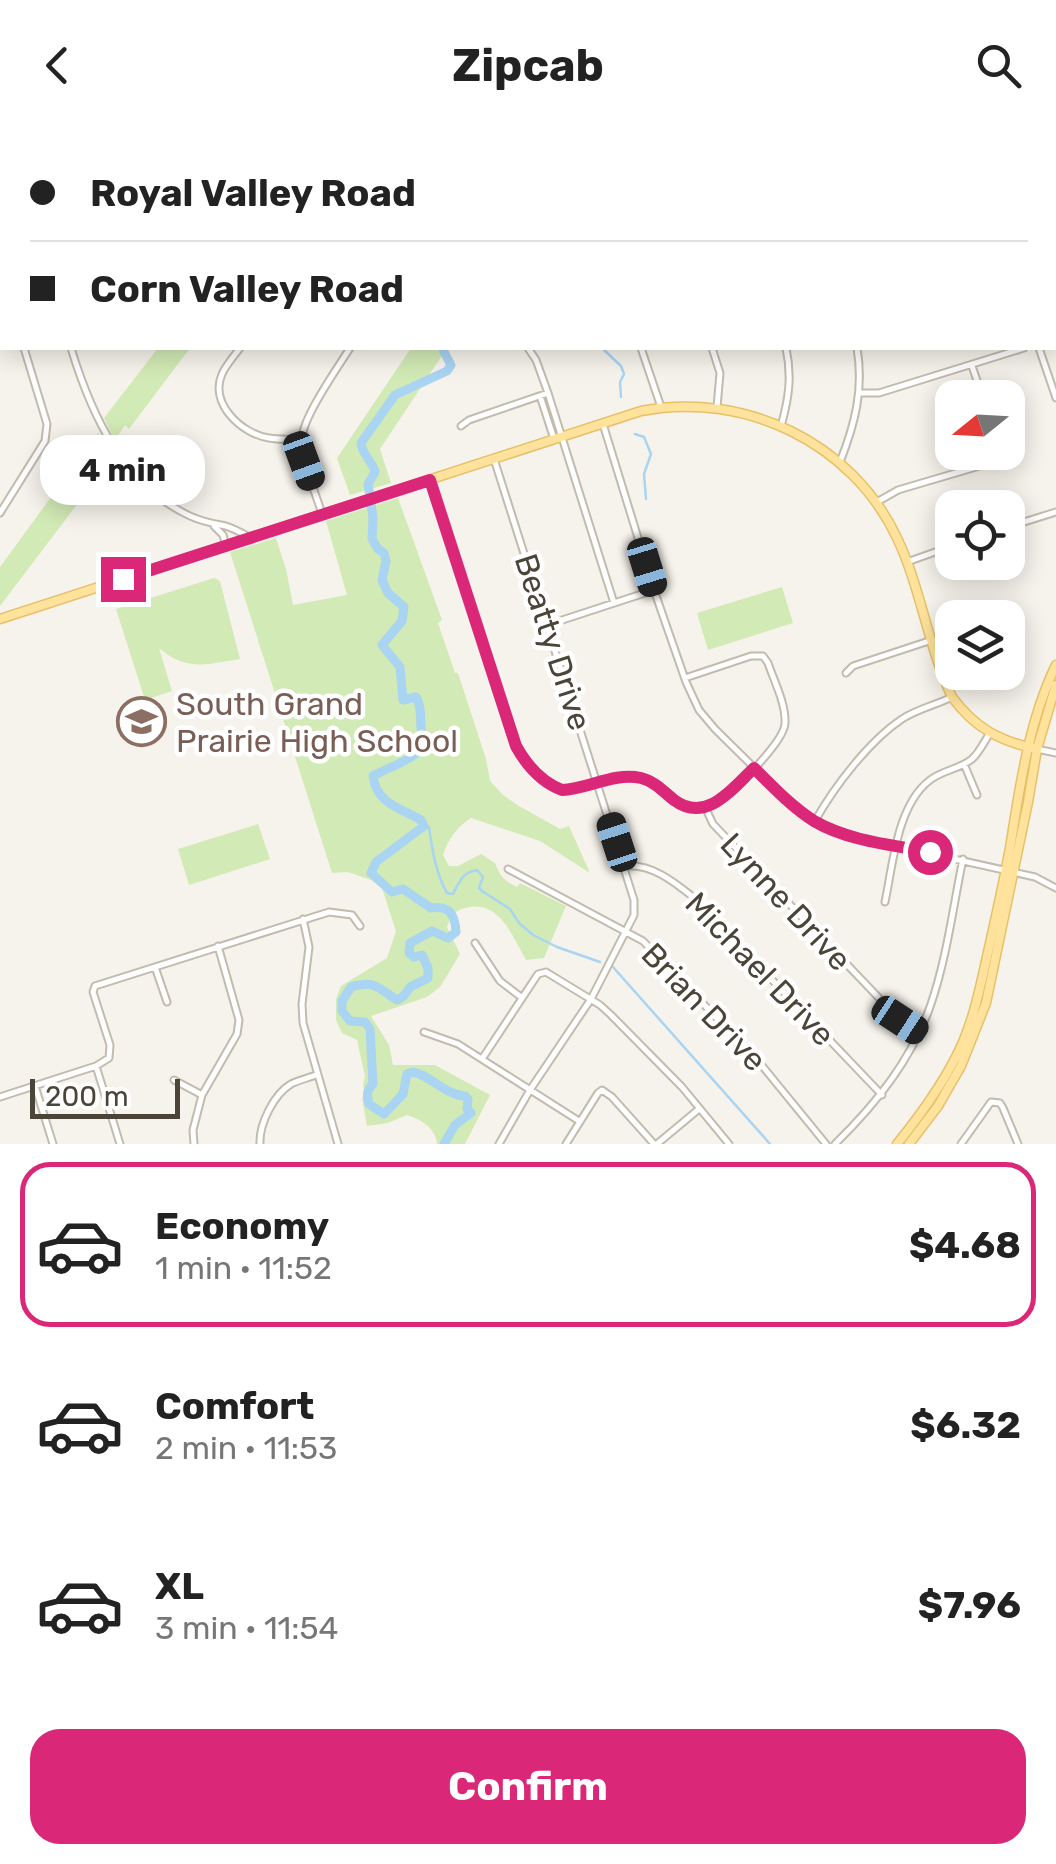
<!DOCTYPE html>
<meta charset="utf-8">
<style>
body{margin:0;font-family:Rubik,sans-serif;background:#f6f6f6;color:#222;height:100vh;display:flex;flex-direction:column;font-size:38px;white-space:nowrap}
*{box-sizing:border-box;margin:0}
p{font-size:32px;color:#767676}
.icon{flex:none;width:55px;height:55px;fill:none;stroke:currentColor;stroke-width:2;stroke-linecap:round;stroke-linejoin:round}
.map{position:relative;height:1014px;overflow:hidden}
.sheet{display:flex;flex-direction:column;background:#fff;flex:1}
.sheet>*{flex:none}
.hud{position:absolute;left:0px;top:0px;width:1058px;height:220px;box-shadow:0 5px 25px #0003;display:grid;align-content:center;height:220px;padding:0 30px;background:#fff}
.needle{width:65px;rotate:252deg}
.tools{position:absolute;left:935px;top:250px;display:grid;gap:20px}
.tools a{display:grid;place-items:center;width:90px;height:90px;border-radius:20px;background:#fff;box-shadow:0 5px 25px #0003;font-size:50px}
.scale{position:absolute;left:30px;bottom:25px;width:150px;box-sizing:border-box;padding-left:10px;border:5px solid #4b4439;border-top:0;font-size:28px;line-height:35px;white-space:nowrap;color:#4b4439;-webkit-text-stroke:8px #fff;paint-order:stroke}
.end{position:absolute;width:45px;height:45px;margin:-22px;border:12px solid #db2777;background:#fff;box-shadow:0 0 0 5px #fff}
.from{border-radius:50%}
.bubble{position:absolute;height:70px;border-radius:30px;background:#fff;box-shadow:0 5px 25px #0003;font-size:32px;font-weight:700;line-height:70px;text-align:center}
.car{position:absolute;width:30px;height:60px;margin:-30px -15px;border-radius:12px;box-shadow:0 0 8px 2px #0007;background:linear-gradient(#222 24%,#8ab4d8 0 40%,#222 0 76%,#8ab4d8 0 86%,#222 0)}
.hud b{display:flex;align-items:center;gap:35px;height:95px;font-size:38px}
.hud b+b{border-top:2px solid #e0e0e0}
.hud i{width:25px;height:25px;background:#222}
ul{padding:18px 0 0;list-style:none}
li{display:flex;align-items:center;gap:30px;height:165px;margin:0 20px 15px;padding:0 10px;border:5px solid transparent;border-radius:30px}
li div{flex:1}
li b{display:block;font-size:38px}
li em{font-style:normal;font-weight:700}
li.selected{border-color:#db2777}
li>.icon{width:90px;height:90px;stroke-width:1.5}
.button{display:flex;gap:20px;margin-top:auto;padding:20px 30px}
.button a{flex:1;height:115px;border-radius:30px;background:#db2777;color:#fff;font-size:40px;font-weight:700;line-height:115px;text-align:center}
header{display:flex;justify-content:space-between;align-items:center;height:130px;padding:0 30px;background:#fff;font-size:45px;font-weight:700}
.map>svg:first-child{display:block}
.green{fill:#d2eab5}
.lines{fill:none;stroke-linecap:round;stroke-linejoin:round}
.stream{stroke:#a9d4f2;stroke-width:2.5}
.river{stroke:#a9d4f2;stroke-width:9}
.minor-casing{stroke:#c2bbae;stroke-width:9}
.major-casing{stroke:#e6c16a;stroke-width:11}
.minor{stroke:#fff;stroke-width:5}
.major{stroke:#ffe39c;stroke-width:8}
.route{stroke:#db2777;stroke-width:12}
.labels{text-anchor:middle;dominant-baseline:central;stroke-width:9;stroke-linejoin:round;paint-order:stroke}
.street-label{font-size:32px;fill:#4b4439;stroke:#fff}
.education-label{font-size:32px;fill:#785e54;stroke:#fff;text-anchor:start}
</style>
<header><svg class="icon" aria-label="back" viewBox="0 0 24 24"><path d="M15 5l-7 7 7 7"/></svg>Zipcab<svg class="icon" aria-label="search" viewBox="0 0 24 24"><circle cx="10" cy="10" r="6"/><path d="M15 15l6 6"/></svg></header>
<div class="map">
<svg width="1056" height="1014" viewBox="0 0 1056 1014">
<rect width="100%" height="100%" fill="#f6f3ec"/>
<path class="green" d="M 158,218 L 190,218 L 129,299 L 125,295 L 115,310 L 104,288 Z
M 411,218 L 447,218 L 380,319 L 391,353 L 350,365 L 337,328 Z
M 98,303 L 113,327 L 0,476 L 0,437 Z
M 398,368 L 442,490 L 438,493 L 455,543 L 458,543 L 486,629 L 490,651 L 503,665 L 519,676 L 560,699 L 569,696 L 590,743 L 540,711 L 471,688 C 457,697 448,709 443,725 L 449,736 L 458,736 L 481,724 L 495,733 C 500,746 504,751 517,757 L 520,753 L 566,776 L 544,828 L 526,830 C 513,807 500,772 470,777 C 456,779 452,784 447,797 L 460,824 L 440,857 L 427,867 L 371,886 L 389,915 L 393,935 L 435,935 L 490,965 L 465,1014 L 437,1014 C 436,998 420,989 407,985 L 388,993 L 367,996 L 362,968 L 365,962 L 363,955 L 365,946 L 357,910 L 342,903 L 336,890 L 336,869 L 341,856 L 387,828 L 396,801 L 382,758 L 371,750 L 348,742 L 332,743 L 230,422 L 276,408 L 286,439 L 293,475 L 347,465 L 326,391 Z
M 214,448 L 220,451 L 240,529 C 207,534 187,542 159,518 L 172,561 L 145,570 L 116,479 Z
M 782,457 L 793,493 L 708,520 L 697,483 Z
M 258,694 L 270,729 L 189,755 L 178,719 Z"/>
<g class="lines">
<path class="stream" d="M 602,218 L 621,236 L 624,244 L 620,252 L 621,267
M 635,304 L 644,307 L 651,324 L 644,344 L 646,369
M 424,696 L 429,697 C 432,719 436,744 447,763 L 453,764 C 459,752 463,742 477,740 L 483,747 L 479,758 L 482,761 L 510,779 L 519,793 L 533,805 L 557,817 L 600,832
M 613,837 L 770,1014"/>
<path class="river" d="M 514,0 L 516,2
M 442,218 L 451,235 L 447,241 L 395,265 L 361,313 C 362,325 372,330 375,342 L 368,354 L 373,387 L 372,409 L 378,419 L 384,423 L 386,431 L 382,450 L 388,463 L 404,477 L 402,491 L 382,515 L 400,537 L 403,570 L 416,567 C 425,581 416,596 426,614 C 412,631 391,636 373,646 C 376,673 400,678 421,690 L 424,696 L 376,732 L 371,743 L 392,762 L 403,759 L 431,778 C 450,775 455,785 456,802 L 448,808 L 432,801 L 410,813 L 409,823 L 414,827 L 422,825 L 428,838 L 428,848 L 410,857 C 408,862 401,869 397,870 C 377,857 374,850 351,857 L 342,871 L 342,881 L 350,891 L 365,892 L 370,899 L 373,954 C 366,960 367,965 369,974 L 384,984 L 403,964 L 407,944 L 413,942 C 432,946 445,965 465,966 L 468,969 L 467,979 L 471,983 L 455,995 L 444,1014"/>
<defs>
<path id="minor" d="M 2,0 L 3,2
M 50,0 L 51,2
M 119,0 L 120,2
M 413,0 L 413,2
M 573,0 L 573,2
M 643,0 L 644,2
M 716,0 L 717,2
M 790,0 L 791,2
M 861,0 L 861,2
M 927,0 L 927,2
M 196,2 L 198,0
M 272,2 L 274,0
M 1038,2 L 1041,0
M 1055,114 L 1056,116
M 0,144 L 2,152
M 0,184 L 2,183
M 1055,207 L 1056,207
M 71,218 C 91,284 123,355 190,386 C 201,391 210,393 221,395 C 231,396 240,403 250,407
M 240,218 C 234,226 226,235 222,244 C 209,274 242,304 269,308 C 280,310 291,309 302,309
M 528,218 L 536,230 L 548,263 L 614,473
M 641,218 L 661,277
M 712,218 L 720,243 L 717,277
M 1039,218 L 1056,268
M 972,236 L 983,268
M 860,263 L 879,263 L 1024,218
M 540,266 L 554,309
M 603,294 L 654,460 L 686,552 L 699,580 L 715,599 L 789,672 L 815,691 L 851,706 L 1035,747 L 1056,758
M 461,296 L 469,290 L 548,263
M 781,296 C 789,268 792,246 786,218
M 494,329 L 634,770 L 634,785 L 591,869 L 530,960 L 499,1014
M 840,332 C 855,294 864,259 857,218
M 430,350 L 516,616 C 527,636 541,651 562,661 C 588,659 612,644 639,648 C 660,652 672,677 692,678 C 699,679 709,677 715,674 C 731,665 785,611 785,593 C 786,574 774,551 768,533 L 763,526 L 751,526 L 685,548
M 877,372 L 898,360 L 993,332 L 998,329 L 1001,322
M 0,383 L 45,311 L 47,294 L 24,218
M 322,384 C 315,360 301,333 302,308 C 303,287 338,237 350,218
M 214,396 L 223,405 L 226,416
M 1008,397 L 1056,382
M 907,432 L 952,416
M 547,495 L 654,460
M 846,543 L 853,536 L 932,510
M 1037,619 L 1056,623
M 964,634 L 977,665
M 705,677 L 713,694 L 900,890 L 918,902
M 815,691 C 834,657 869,611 902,589 C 917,579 936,575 952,567
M 625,736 C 652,734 673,751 693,767 L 882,965
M 508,739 L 643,811 L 759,932 L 826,1014
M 885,772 C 893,734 897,675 930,650 C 943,640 960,639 972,629 C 979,623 984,612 990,603
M 303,789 L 309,817 L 302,874 L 303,893 L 338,1014
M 475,813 L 500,851 L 521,867
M 155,837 L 167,872
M 424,902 L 458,914 L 579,991
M 482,929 L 538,844 L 546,842 L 600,875 L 611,885 L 682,957 L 729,1014
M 96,936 L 120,1014
M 174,950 L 202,965
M 35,956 L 53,1014
M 0,967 L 96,936 L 109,928 L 110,915 L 93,862 L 95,856 L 329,782 L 352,785 L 360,796
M 194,1014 L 193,1000 L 202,965 L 237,904 L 239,890 L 218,816
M 260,1014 C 259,994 274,964 291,954 C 299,950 308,948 316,945
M 566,1014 L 598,963 L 602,960 L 612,967 L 654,1014
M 657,1014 L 699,979
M 835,1014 C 876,974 912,929 931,874 C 947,827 953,777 963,729
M 961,1014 L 991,972 L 1000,973 L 1003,978 L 1018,1014"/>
<path id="major" d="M 0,489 L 641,281 C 744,261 852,312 897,408 C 921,458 928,517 952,567 C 975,598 999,611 1037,619
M 897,1014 C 923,982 947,949 963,912 C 974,886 980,858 986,831 C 995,791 1004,752 1011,712 C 1020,654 1030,588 1056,535
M 909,1014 L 938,976 L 961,936 L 986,873 L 1028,672 L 1037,619 L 1056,555"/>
</defs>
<use href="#minor" class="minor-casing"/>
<use href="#major" class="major-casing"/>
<use href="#minor" class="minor"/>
<use href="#major" class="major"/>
</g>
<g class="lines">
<path class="route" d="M 123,449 L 430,350 L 516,616 C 527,636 541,652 562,660 C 588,659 614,642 641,648 C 654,651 664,662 674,670 C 706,694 732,659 754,638 C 773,657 791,676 814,691 C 848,711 892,715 930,722"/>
</g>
<defs>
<symbol id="school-ring" viewBox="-11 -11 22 22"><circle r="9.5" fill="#fff" stroke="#8d6e63" stroke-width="1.5"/><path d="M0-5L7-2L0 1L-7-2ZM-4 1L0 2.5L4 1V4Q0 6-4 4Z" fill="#8d6e63"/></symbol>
</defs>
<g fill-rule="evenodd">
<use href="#school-ring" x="114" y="564" width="55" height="55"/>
</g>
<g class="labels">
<g class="street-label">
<text transform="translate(553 512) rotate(72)">Beatty Drive</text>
<text transform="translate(786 772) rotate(47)">Lynne Drive</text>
<text transform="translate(760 839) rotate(46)">Michael Drive</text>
<text transform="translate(704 877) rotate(46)">Brian Drive</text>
</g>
<g class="education-label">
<text x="176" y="574">South Grand<tspan x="176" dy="37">Prairie High School</tspan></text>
</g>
</g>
</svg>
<div class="tools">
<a><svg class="needle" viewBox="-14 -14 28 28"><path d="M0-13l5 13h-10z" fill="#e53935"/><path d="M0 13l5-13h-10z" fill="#767676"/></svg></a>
<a><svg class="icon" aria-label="locate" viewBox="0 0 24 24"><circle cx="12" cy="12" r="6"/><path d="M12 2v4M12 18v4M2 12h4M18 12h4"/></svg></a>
<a><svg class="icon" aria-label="layers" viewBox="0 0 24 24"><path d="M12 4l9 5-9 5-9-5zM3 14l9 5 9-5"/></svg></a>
</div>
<div class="scale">200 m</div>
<i class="end from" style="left:930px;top:722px"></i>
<i class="end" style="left:123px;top:449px"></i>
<div class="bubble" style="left:40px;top:305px;width:165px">4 min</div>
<i class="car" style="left:304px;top:331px;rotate:160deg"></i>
<i class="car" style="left:647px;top:437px;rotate:163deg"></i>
<i class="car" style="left:617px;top:712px;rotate:342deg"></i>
<i class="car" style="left:900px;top:890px;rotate:123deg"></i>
<div class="hud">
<b><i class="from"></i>Royal Valley Road</b>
<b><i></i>Corn Valley Road</b>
</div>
</div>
<section class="sheet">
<ul>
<li class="selected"><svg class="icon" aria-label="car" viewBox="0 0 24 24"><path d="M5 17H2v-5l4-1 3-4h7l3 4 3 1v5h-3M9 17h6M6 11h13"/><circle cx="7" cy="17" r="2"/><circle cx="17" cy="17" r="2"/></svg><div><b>Economy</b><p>1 min · 11:52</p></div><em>$4.68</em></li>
<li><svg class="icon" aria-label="car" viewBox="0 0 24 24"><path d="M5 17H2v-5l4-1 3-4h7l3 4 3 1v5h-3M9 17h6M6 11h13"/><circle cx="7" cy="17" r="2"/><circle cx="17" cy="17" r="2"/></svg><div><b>Comfort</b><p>2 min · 11:53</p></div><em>$6.32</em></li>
<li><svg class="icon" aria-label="car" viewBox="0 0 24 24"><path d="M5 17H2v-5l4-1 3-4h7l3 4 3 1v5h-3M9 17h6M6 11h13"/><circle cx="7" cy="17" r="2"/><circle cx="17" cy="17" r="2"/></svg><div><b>XL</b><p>3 min · 11:54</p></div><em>$7.96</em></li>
</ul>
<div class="button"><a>Confirm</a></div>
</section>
